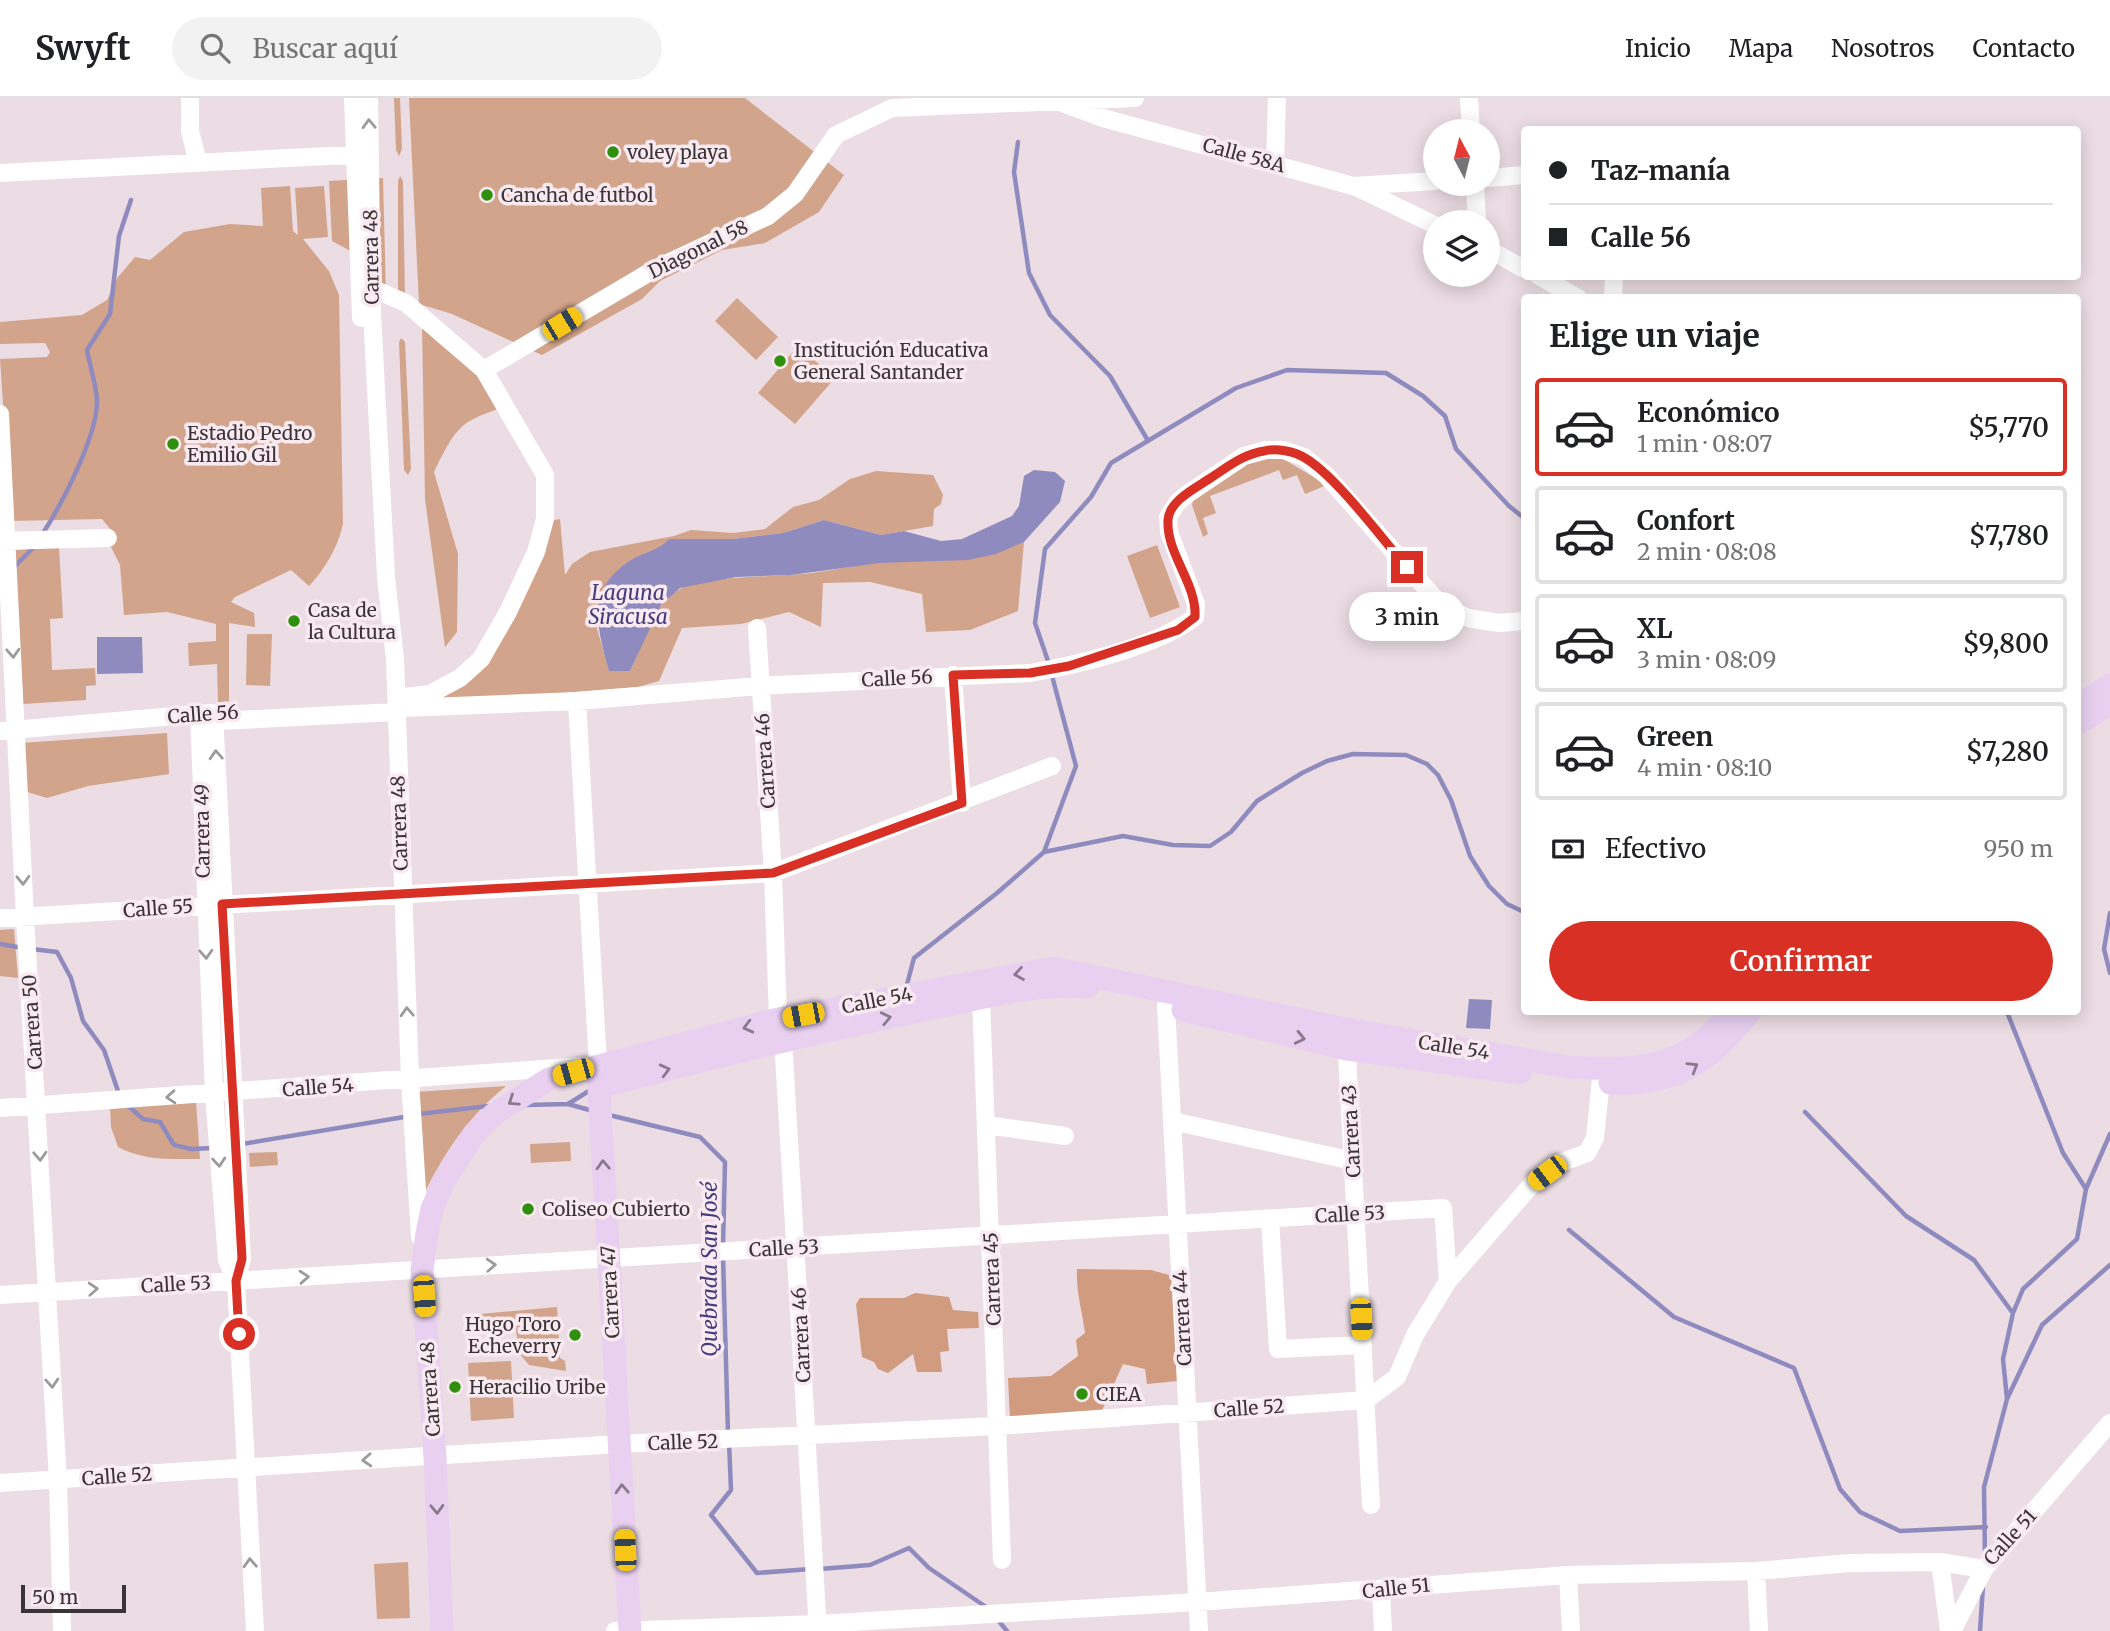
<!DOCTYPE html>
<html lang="es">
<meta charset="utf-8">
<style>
body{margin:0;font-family:Merriweather,serif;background:#f2f2f2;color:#202124;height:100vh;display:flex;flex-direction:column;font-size:26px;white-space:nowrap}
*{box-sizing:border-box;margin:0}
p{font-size:23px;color:#757577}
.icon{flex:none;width:38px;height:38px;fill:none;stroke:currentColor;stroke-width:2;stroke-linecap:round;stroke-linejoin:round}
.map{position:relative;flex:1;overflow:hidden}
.drawer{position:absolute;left:1521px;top:196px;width:560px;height:721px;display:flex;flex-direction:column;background:#fff;border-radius:7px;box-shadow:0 4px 18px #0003}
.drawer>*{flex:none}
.top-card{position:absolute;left:1521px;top:28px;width:560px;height:154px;border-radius:7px;box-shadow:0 4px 18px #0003;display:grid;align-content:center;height:154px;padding:0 28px;background:#fff}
.needle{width:46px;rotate:353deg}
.controls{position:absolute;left:1423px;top:21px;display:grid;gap:14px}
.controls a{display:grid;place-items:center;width:77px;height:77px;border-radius:50%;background:#fff;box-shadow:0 4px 18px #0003;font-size:35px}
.scale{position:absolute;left:21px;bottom:18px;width:105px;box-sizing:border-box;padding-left:7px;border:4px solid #3a3437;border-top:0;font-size:19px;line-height:24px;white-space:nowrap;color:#3a3437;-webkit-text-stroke:5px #f9eaf1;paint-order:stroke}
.end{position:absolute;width:32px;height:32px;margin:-16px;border:9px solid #d93025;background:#fff;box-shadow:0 0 0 4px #fff}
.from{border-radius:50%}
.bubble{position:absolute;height:49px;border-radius:24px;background:#fff;box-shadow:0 4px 18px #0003;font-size:23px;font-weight:600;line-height:49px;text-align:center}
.car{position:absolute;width:21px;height:42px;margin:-21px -10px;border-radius:9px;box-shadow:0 0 5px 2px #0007;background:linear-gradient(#f5c518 24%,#345 0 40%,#f5c518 0 76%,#345 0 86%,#f5c518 0)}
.top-card b{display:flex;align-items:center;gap:24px;height:66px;font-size:26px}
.top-card b+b{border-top:2px solid #e0e0e0}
.top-card i{width:18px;height:18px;background:#202124}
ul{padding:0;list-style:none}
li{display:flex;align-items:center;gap:21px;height:98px;margin:0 14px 10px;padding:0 14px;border:4px solid #e0e0e0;border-radius:7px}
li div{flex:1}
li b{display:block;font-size:26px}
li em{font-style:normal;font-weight:600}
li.active{border-color:#d93025}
li>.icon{width:63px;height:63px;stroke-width:1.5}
h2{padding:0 28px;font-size:32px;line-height:84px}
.pay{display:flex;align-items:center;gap:18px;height:77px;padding:0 28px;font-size:26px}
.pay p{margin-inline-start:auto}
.button{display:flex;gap:14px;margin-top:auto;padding:14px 28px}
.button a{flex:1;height:80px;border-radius:42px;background:#d93025;color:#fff;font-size:28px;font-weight:600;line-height:80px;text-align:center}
header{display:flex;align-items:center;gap:42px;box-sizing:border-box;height:98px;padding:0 35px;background:#fff;border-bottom:2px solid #e0e0e0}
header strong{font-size:33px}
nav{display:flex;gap:38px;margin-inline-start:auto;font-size:24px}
.search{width:490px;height:63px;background:#f2f2f2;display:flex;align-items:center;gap:18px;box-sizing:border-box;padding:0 24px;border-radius:38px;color:#757577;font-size:26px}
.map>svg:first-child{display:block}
.green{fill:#d2a48c}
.forest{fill:#d09b7e}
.water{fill:#8f8bbe}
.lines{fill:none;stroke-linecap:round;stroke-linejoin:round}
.stream{stroke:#8f8bbe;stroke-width:4.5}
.minor{stroke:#fff;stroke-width:18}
.major{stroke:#e9d0f1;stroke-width:23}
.oneway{stroke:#9c9a9b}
.oneway2{stroke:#897a8b}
.route{stroke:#d93025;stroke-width:9}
.poi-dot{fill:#2e900c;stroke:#f9eaf1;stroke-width:2.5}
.labels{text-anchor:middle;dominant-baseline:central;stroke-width:7;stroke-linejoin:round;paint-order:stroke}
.poi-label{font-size:19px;fill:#3a3437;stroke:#f9eaf1;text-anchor:start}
.street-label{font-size:19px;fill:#3a3437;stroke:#f9eaf1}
.water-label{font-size:21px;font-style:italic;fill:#463c7d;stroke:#f9eaf1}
</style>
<header>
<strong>Swyft</strong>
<div class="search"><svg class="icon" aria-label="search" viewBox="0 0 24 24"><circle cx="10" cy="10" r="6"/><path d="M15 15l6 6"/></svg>Buscar aquí</div>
<nav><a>Inicio</a><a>Mapa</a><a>Nosotros</a><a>Contacto</a></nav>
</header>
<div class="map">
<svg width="2110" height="1533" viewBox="0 0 2110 1533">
<rect width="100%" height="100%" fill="#ebdde3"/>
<path class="green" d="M 394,0 L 400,0 L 402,51 L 399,58 L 396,52 Z
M 409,0 L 745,0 L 844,77 L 819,114 L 765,145 L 722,152 L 660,183 L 642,201 L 542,257 L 452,216 L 419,206 Z
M 400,78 L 403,83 L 405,199 L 398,200 L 398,83 Z
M 383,80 L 386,197 L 356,156 L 332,143 L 329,83 Z
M 290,88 L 293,133 L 298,137 L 295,90 L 324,88 L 328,139 L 303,141 L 329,173 L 339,197 L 343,426 C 338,449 325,471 309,488 L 291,472 L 235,499 L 231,504 L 254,515 L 255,529 L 229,525 L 229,603 L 218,605 L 217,566 L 189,568 L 188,545 L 216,543 L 216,526 L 167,514 L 124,517 L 120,467 L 107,441 L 111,432 L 102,421 L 11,423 L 0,261 L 47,259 L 50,254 L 45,245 L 0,246 L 0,224 L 82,217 L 107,202 L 118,179 L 135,159 L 150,162 L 184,134 L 230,126 L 263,128 L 261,90 Z
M 737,200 L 778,239 L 756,262 L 715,223 Z
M 426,225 L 456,236 L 514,306 C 462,323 459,323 434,374 L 458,456 L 457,534 L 445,549 L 425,401 L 422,227 Z
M 401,240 L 405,244 L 411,371 L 408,377 L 404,372 L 399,244 Z
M 798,248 L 835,280 L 795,326 L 758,295 Z
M 1280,359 L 1327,387 L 1305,396 L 1297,377 L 1283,382 L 1279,372 L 1210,398 L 1216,415 L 1203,420 L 1208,436 L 1203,439 L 1192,407 L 1195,394 L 1248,364 Z
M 876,373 L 933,377 L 943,397 L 941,406 L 934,411 L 933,428 L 881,437 L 824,422 L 783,435 L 733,441 L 669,441 L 661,450 L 631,463 L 607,486 L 596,527 L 609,572 L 630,573 C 645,545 650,510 678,492 C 699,479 763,479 788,477 C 818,476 848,468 878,465 C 935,459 968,467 1024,444 L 1018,513 L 970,532 L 926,534 L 922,496 L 870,484 L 823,485 L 821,529 L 789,514 L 741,526 L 682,530 L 659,583 L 638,589 L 406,607 L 479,563 L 543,424 L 560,421 L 565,477 L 572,466 L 590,454 L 674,438 L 691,432 L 733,435 L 765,431 L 793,409 L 819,402 L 850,381 Z
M 1157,447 L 1180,509 L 1150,520 L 1127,458 Z
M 59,449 L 63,520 L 50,521 L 52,572 L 95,570 L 96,587 L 86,588 L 86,602 L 23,606 L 15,452 Z
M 247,536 L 272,536 L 270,588 L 246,587 Z
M 167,635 L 169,676 L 88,688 L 47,700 L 24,693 L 20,645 Z
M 14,831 L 18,880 L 0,878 L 0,832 Z
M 506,988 C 469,1018 446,1052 425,1094 L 415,994 Z
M 196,1004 L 200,1061 C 170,1061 145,1063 118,1049 L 111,1029 L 110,1009 Z
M 570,1044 L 571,1063 L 531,1065 L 530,1046 Z
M 277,1054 L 278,1067 L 250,1069 L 249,1055 Z
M 557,1209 L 560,1260 L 565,1263 L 566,1273 L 529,1267 L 519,1255 L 516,1232 L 470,1232 L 469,1217 Z
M 511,1263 L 514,1320 L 471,1323 L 468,1265 Z
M 408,1464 L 410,1520 L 377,1521 L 374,1466 Z"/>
<path class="forest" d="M 1077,1171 L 1151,1172 L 1173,1178 L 1178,1283 L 1147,1286 L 1145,1271 L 1123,1266 L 1099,1319 L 1010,1321 L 1008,1280 L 1051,1278 L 1078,1258 L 1076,1242 L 1085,1235 C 1082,1212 1076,1194 1077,1171 Z
M 915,1195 L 949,1199 L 953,1212 L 978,1214 L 979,1230 L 947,1231 L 949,1253 L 940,1254 L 942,1274 L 917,1274 L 913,1256 L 888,1275 L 878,1271 L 874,1264 L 862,1259 L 856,1206 L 860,1200 L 904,1200 Z"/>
<path class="water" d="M 1034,372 L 1055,374 L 1065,383 L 1060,404 L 1024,444 L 996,456 L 968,462 L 880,465 L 791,477 L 736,479 L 680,490 L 661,507 L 630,573 L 609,573 C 597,530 585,491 631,462 C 644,454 658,453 669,441 L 733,441 L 783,435 L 824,422 L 881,437 L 904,433 L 941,443 L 962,441 L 1012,418 L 1019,408 L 1024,378 Z
M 97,539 L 142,539 L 143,575 L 97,576 Z
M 1469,901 L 1492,902 L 1490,931 L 1466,930 Z"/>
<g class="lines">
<path class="stream" d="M 1018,44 L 1014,74 L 1029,175 L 1050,217 L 1110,278 L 1147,341
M 43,435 C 62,406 96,340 97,305 C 97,288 90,269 87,252 L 110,216 L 119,138 L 131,102
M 14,469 L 37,446
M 1049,566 L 1035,525 L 1045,451 L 1091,399 L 1111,365 L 1236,290 L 1287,272 L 1386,275 L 1423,298 L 1445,318 L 1456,351 L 1509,408 L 1524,420
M 1044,754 L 1076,668 L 1051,574
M 2110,815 L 2104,851 L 2110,875
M 0,846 L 23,850
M 32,851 L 57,854 L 71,880 L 83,923 L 104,952 L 119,996
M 906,890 L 914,860 L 997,795 L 1044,754 L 1123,738 L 1173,747 L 1210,748 L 1231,734 L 1257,703 L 1302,675 L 1327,663 L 1353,656 L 1406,657 L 1427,666 L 1438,677 L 1451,702 L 1470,758 L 1489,788 L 1507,806 L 1524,814
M 2007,914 L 2063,1055 L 2086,1091
M 126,1006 L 143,1021 L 160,1024 L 174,1047 L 191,1051 L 213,1050
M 568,1006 L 592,991
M 526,1007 L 568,1006 L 593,1013
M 1805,1014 L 1906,1118 L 1974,1162 L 2012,1214
M 418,1016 L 489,1008
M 609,1017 L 700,1039 L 725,1064 L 723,1150
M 242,1046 L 410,1018
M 1569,1132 L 1674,1219 L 1794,1270 L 1840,1391 L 1860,1414 L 1900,1433 L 1986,1429
M 723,1158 L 728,1335
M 2007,1301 L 2003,1261 L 2013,1215 L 2023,1191 L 2077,1141 L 2086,1091 L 2110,1036
M 729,1344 L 731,1392 L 711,1417 L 757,1475 L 811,1471
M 1985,1462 L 1984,1389 L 2007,1301 L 2042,1227 L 2110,1167
M 820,1471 L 870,1467 L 909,1450 L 929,1470 L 989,1511
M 997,1521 L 1007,1533
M 1980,1533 L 1983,1488"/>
<path class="minor" d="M 190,0 L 190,33 L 198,65
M 353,0 L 361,220
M 369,0 L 372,215 L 386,479 L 395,562 L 410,982 L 420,1139
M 1469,0 L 1471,33
M 1065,6 L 1103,20 L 1353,88 L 1435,83
M 1275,65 L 1277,0
M 0,75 L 367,56
M 1488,80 L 1524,77
M 1475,86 L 1477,124
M 1356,89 L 1435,127
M 1488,151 L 1524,171
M 1539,178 L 1578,200
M 362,186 L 406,205 L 484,272 L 545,377 L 545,421 L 536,454 L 508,514 L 481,561 L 460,580 L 430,596 L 404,599
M 1613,200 L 1614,178
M 484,272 L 655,171 L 768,118 L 795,96 L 836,37 L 892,10 L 1135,0
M 0,316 L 25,819 L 58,1382 L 62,1533
M 0,443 L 108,440
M 757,530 L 773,775 L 778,921
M 953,577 L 962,705
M 214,615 L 242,1161 L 236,1183 L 255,1533
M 199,616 L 214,996 L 227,1162 L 236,1183
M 200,624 L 395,614 L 404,610 L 577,603 L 759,588 L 1030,575 C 1077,567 1158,548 1195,519 L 1196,506 L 1169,434 L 1168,419 L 1177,405 L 1186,397 L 1244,358 L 1266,352 L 1283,352 L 1304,359 L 1327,378 L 1439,505 L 1468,520 L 1499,525 L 1524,523
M 0,633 L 210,615
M 0,820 L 773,775 L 1052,668
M 981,900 L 1002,1462
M 1166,908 L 1199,1533
M 1346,938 L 1371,1407
M 783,941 L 818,1533
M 0,1010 L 598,967 L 577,603
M 1172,1023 L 1353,1063
M 986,1027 L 1065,1038
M 1270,1121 L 1278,1251 L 1363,1247
M 0,1197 L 1443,1110 L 1448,1183
M 0,1385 L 619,1346 L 997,1328 L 1366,1302 L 1397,1279 L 1415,1237 L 1448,1183 L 1533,1085 L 1560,1065 L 1587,1055 L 1595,1040 L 1602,971
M 1940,1464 L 1949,1533
M 1756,1473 L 1759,1533
M 1568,1477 L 1571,1533
M 1381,1493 L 1383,1533
M 615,1533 L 817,1526 L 1197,1504 L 1568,1477 L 1756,1473 L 1850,1465 L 1940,1464 L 1984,1471
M 1952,1533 L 1984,1471 L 2110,1325"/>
<path class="major" d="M 2077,608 L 2110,587
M 2077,626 L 2110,606
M 1183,912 L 1347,951 L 1520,975
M 598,973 L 630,1533
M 1610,985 C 1676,988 1710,964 1750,914
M 599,989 C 706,961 812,935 920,913 C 975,902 1032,884 1088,889
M 442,1533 L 435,1359 L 422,1172 L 427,1135 L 432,1111 L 444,1083 L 474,1036 L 494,1016 L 549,981 L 778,921 L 1053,870 L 1346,931 L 1569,969 C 1637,973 1685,972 1731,914"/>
</g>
<defs><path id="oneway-chevron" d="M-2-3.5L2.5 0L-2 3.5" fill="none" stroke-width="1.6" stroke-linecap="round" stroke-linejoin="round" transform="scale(1.75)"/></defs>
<g class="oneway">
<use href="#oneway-chevron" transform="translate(369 26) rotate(-92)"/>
<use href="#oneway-chevron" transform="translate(13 555) rotate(87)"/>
<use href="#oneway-chevron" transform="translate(216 657) rotate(-93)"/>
<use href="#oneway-chevron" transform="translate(23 782) rotate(88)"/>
<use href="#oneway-chevron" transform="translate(206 856) rotate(87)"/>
<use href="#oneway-chevron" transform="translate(407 914) rotate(-93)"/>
<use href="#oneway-chevron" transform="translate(171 999) rotate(176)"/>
<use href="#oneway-chevron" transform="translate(40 1058) rotate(87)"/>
<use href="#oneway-chevron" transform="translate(219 1064) rotate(85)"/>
<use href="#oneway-chevron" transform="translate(491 1167) rotate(-3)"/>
<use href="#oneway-chevron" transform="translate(304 1179) rotate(-4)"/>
<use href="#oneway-chevron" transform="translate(93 1191) rotate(-3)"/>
<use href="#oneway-chevron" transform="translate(52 1285) rotate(86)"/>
<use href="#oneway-chevron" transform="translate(367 1362) rotate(177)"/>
<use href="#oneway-chevron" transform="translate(250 1465) rotate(-93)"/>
</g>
<g class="oneway2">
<use href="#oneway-chevron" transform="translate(1019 876) rotate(170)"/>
<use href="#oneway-chevron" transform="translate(886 920) rotate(-12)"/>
<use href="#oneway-chevron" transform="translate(748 929) rotate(166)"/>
<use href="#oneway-chevron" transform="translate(1300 940) rotate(13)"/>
<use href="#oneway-chevron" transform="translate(1693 969) rotate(-31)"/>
<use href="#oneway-chevron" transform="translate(665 972) rotate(-14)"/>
<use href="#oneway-chevron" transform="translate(513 1003) rotate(146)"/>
<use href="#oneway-chevron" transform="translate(603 1067) rotate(-93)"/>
<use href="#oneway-chevron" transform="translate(622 1391) rotate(-93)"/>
<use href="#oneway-chevron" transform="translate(437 1411) rotate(88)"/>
</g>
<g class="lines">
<path class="route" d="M 239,1236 L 236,1183 L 242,1161 L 222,806 L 773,775 L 962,705 L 953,577 L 1030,575 L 1069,568 L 1178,532 L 1195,519 C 1197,485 1166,456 1168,422 C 1169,402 1198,389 1212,379 C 1229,368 1244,356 1264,353 C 1276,350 1294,353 1305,360 C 1336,378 1381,440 1407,469"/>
</g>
<g class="poi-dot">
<circle cx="613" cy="54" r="7"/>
<circle cx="487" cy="97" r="7"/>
<circle cx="780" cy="263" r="7"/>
<circle cx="173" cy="346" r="7"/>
<circle cx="294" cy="523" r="7"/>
<circle cx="528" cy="1111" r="7"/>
<circle cx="575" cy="1237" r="7"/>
<circle cx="455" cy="1289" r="7"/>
<circle cx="1082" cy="1296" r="7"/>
</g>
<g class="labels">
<g class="poi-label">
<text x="627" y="54">voley playa</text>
<text x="501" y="97">Cancha de futbol</text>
<text x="794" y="252">Institución Educativa<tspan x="794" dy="22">General Santander</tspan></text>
<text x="187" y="335">Estadio Pedro<tspan x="187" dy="22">Emilio Gil</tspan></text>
<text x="308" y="512">Casa de<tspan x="308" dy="22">la Cultura</tspan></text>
<text x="542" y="1111">Coliseo Cubierto</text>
<text x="561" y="1226" text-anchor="end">Hugo Toro<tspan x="561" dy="22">Echeverry</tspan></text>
<text x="469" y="1289">Heracilio Uribe</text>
<text x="1096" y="1296">CIEA</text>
</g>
<g class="street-label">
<text transform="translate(1244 57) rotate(15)">Calle 58A</text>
<text transform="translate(698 151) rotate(-26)">Diagonal 58</text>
<text transform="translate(371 159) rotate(-91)">Carrera 48</text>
<text transform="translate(897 580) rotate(-3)">Calle 56</text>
<text transform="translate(203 616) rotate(-4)">Calle 56</text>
<text transform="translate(765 663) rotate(-94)">Carrera 46</text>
<text transform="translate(399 725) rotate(-92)">Carrera 48</text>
<text transform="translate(202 733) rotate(-91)">Carrera 49</text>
<text transform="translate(158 810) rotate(-4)">Calle 55</text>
<text transform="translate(877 902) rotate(-11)">Calle 54</text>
<text transform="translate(32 924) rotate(-94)">Carrera 50</text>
<text transform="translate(1454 949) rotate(9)">Calle 54</text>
<text transform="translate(318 989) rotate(-4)">Calle 54</text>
<text transform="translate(1351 1033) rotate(-93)">Carrera 43</text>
<text transform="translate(1350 1116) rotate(-3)">Calle 53</text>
<text transform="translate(784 1150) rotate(-3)">Calle 53</text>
<text transform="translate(992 1181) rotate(-92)">Carrera 45</text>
<text transform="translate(176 1186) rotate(-3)">Calle 53</text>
<text transform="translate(610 1194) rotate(-93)">Carrera 47</text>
<text transform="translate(1182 1220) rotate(-93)">Carrera 44</text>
<text transform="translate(801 1237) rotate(-93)">Carrera 46</text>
<text transform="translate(430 1291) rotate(-94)">Carrera 48</text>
<text transform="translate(1249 1310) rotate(-4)">Calle 52</text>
<text transform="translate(683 1344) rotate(-2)">Calle 52</text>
<text transform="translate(117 1378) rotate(-4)">Calle 52</text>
<text transform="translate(2010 1439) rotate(-48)">Calle 51</text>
<text transform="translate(1396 1490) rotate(-6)">Calle 51</text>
</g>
<g class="water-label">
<text x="628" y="494">Laguna<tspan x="628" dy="24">Siracusa</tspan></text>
<text transform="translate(709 1171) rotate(-90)">Quebrada San José</text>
</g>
</g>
</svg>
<div class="controls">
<a><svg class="needle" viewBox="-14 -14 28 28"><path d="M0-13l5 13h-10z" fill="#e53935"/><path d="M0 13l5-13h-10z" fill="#757577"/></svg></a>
<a><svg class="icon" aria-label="layers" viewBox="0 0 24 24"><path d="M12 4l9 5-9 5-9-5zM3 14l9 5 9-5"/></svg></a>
</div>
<div class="scale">50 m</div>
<i class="end from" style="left:239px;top:1236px"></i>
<i class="end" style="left:1407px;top:469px"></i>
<div class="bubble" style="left:1349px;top:494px;width:116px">3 min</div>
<i class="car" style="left:562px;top:226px;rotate:59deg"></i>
<i class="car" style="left:803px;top:917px;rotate:259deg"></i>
<i class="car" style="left:573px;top:974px;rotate:254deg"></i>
<i class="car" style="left:1547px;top:1075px;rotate:233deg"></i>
<i class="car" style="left:424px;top:1198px;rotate:176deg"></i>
<i class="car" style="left:1361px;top:1221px;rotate:177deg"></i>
<i class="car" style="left:625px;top:1452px;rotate:357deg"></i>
<div class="top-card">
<b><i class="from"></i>Taz-manía</b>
<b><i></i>Calle 56</b>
</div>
<section class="drawer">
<h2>Elige un viaje</h2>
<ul>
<li class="active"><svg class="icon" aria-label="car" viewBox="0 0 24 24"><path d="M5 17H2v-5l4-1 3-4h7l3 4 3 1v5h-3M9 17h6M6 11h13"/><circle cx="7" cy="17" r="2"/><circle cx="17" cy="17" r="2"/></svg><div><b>Económico</b><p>1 min · 08:07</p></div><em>$5,770</em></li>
<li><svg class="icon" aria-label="car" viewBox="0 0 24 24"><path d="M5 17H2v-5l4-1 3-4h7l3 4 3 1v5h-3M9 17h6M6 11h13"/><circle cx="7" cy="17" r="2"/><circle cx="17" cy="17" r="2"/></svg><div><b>Confort</b><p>2 min · 08:08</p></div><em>$7,780</em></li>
<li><svg class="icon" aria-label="car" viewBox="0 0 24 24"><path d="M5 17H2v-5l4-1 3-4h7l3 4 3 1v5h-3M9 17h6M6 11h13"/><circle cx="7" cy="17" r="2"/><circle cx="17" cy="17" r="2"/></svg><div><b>XL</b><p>3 min · 08:09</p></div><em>$9,800</em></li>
<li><svg class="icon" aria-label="car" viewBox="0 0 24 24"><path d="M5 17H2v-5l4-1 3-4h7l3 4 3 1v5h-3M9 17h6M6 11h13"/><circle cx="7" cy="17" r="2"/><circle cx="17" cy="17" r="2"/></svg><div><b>Green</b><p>4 min · 08:10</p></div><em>$7,280</em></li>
</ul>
<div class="pay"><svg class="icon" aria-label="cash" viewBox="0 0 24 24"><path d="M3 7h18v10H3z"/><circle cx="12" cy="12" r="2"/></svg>Efectivo<p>950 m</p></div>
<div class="button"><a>Confirmar</a></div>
</section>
</div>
